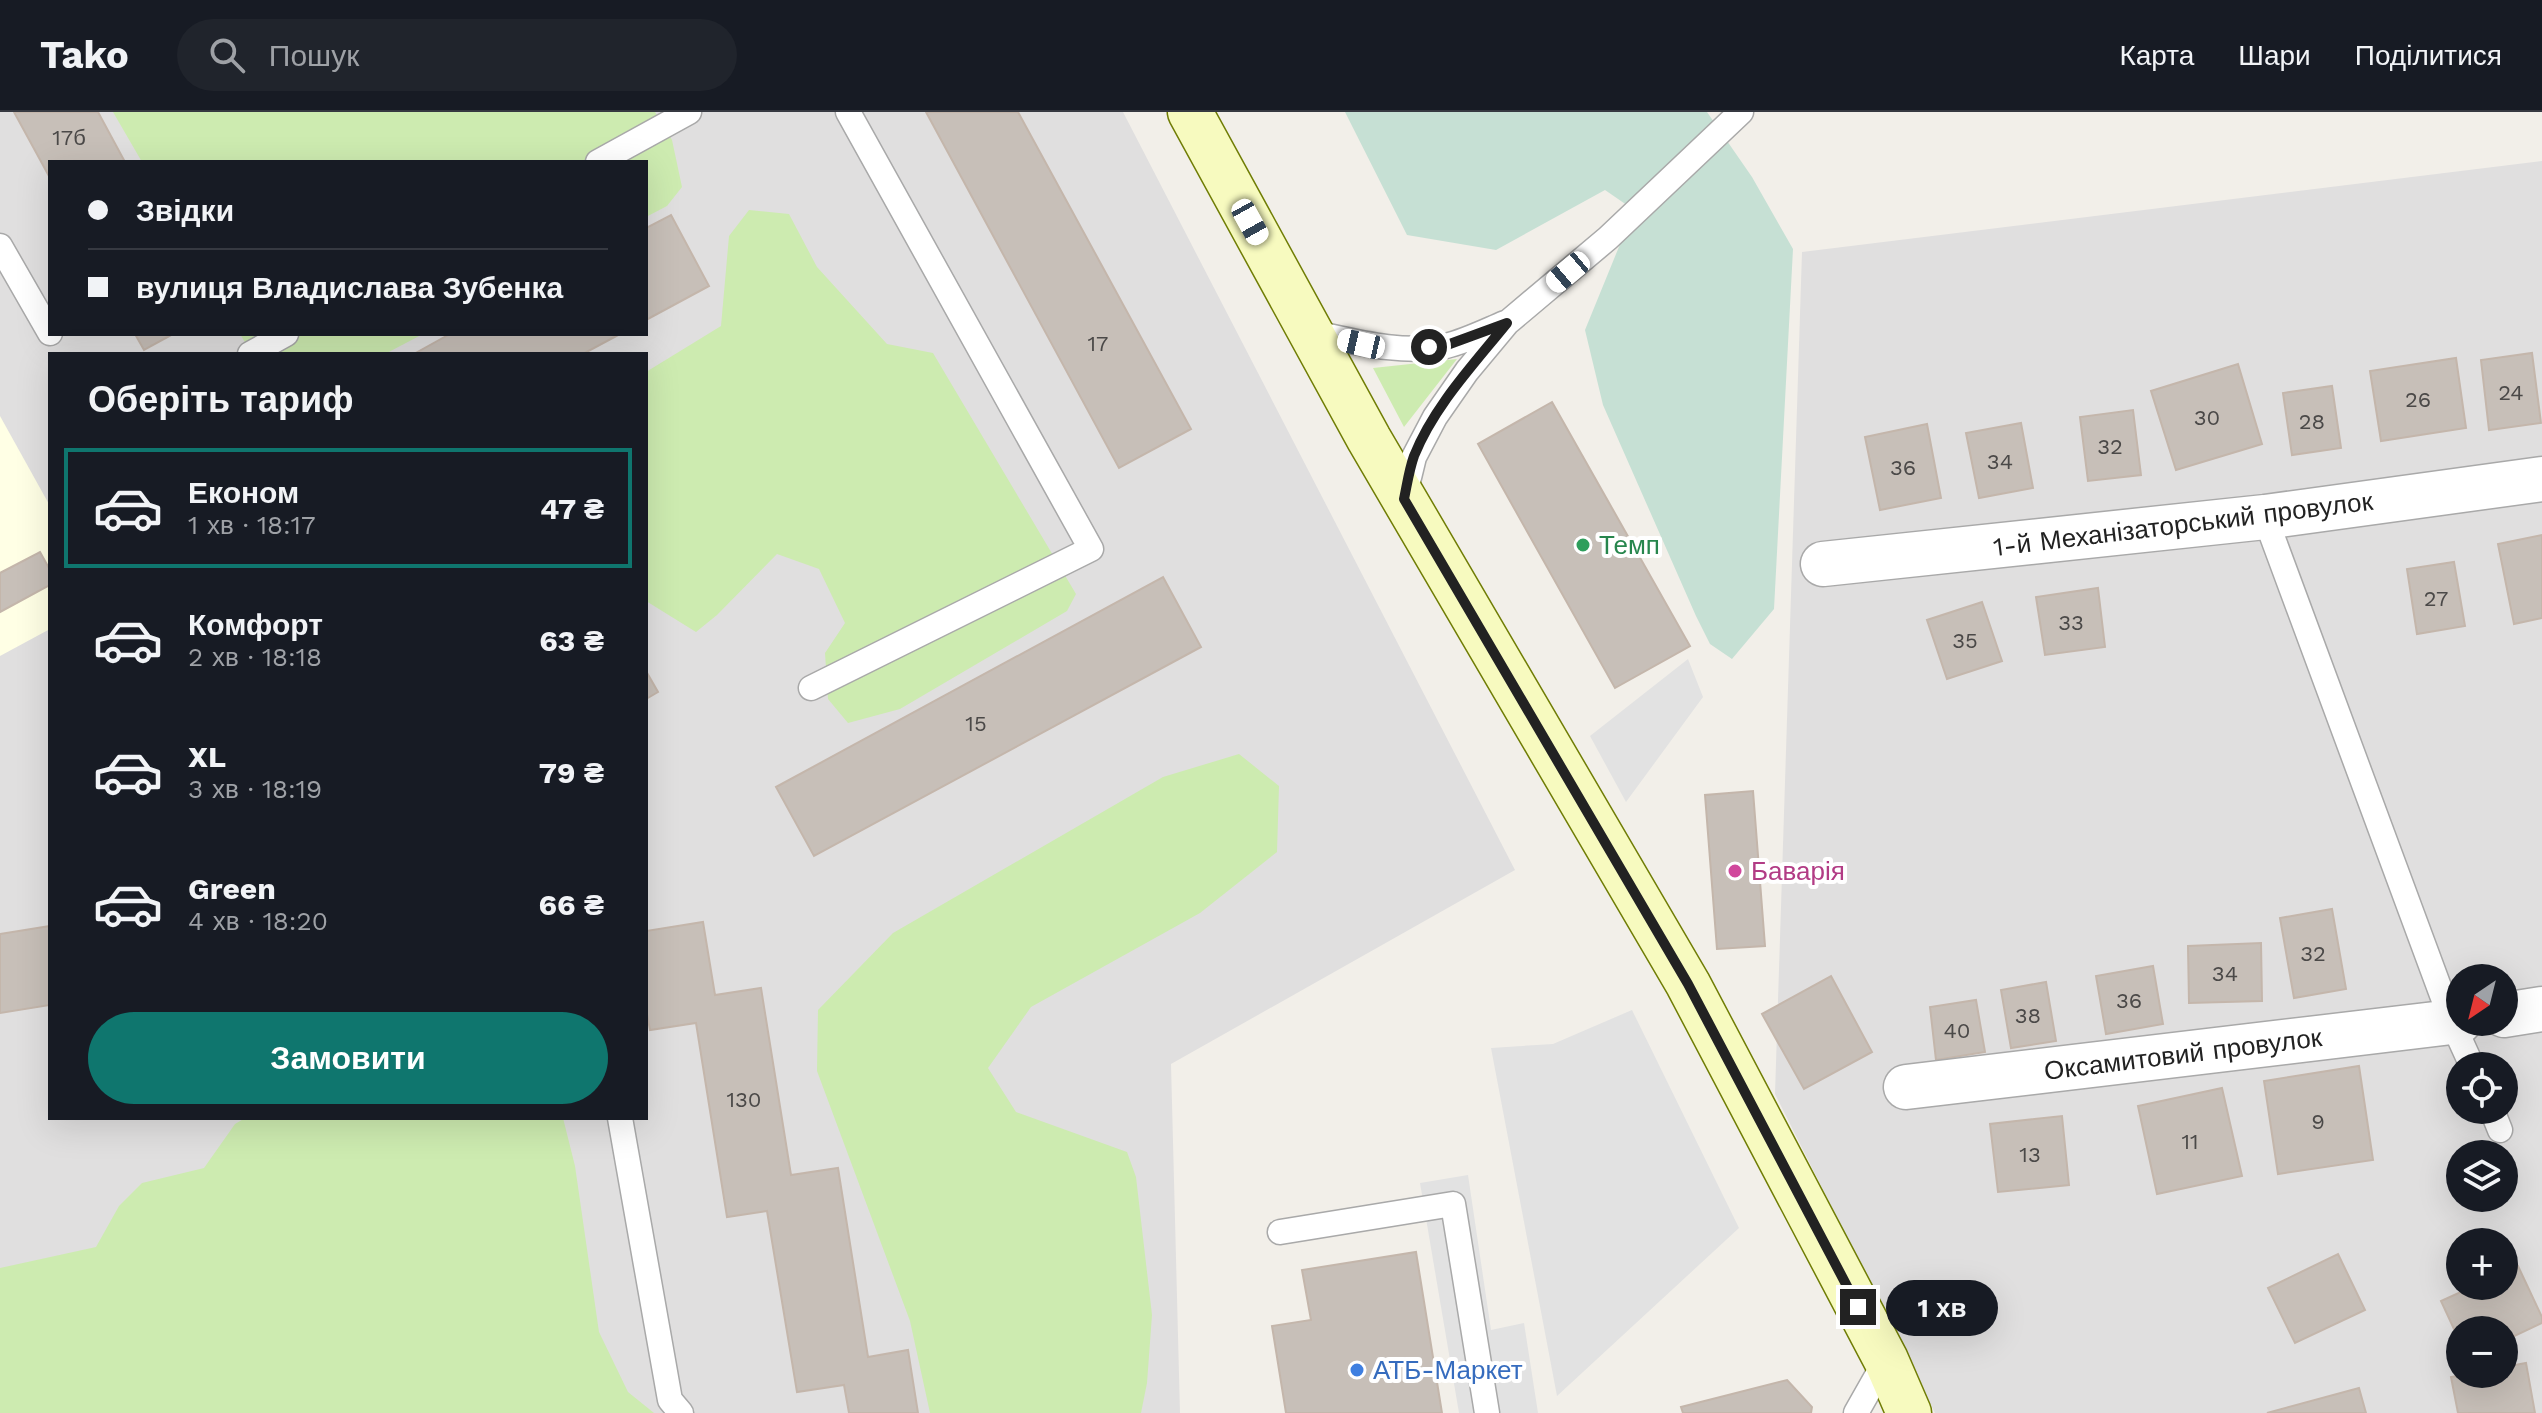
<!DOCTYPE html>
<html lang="uk">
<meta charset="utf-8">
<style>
body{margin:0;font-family:"Work Sans",sans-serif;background:#20242c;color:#f1f3f6;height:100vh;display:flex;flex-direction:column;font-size:30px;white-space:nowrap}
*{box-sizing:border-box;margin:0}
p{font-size:26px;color:#9ea1a6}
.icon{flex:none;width:44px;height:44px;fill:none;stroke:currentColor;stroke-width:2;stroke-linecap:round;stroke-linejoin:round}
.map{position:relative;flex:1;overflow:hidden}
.side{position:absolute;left:48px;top:240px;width:600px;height:768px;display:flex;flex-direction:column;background:#171b24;border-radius:0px;box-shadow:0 8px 32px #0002}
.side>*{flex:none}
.top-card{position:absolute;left:48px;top:48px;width:600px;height:176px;border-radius:0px;box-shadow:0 8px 32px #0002;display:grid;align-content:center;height:176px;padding:0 40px;background:#171b24}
.needle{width:52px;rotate:215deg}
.fabs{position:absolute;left:2446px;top:852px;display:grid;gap:16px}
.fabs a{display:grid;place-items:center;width:72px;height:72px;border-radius:50%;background:#171b24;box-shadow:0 8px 32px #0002;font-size:40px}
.end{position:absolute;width:36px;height:36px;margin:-18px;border:10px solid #222;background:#fff;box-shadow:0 0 0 4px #fff}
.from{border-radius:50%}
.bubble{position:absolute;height:56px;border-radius:28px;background:#171b24;box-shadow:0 8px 32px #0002;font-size:26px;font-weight:700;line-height:56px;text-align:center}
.car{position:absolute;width:24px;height:48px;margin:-24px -12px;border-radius:10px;box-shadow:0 0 6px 2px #0007;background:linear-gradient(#fff 24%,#345 0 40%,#fff 0 76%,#345 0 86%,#fff 0)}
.top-card b{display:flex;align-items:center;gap:28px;height:76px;font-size:30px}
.top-card b+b{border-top:2px solid #363941}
.top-card i{width:20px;height:20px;background:#f1f3f6}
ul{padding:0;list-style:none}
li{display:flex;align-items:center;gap:24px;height:120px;margin:0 16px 12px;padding:0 24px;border:4px solid transparent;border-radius:0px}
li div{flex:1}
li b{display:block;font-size:30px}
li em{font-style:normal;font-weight:700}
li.active{border-color:#0f766e}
li>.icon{width:72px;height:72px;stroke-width:1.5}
h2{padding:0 40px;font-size:36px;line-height:96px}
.cta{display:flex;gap:16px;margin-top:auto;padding:16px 40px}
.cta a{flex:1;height:92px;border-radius:48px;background:#0f766e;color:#fff;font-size:32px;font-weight:700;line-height:92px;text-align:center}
header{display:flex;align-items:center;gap:48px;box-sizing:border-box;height:112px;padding:0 40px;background:#171b24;border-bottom:2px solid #363941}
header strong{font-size:38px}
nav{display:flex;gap:44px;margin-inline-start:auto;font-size:28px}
.search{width:560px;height:72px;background:#20242c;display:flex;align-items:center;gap:20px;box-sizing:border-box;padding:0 28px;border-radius:44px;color:#9ea1a6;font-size:30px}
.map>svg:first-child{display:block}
.residential{fill:#e0dfdf;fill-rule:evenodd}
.education{fill:#ffffe5}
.grass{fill:#cdebb0}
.wetland{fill:#c6e0d4}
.parking{fill:#e2e2e2}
.building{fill:#c7bfb8;stroke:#c4b6ab;stroke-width:2}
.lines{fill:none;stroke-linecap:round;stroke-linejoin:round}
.lane-casing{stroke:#a9a9a9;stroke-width:27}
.street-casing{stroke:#a9a9a9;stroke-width:47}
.secondary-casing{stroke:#707d05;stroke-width:47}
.lane{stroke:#fff;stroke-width:24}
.street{stroke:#fff;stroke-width:44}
.secondary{stroke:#f7fabf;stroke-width:44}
.route{stroke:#222;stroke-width:10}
.leisure-dot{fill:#2e9e5b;stroke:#fff;stroke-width:3}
.hotel-dot{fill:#d1479c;stroke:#fff;stroke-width:3}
.shop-dot{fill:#3f7fe0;stroke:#fff;stroke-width:3}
.labels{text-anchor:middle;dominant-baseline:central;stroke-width:8;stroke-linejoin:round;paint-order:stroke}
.number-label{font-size:22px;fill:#4b4948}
.street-label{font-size:26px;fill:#222;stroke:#fff}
.leisure-label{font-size:26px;fill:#27864d;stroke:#fff;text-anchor:start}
.hotel-label{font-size:26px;fill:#b23c85;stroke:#fff;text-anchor:start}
.shop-label{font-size:26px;fill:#366cbe;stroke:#fff;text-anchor:start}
</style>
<header>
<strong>Tako</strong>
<div class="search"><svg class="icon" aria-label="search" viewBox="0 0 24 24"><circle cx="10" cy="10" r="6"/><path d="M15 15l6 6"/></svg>Пошук</div>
<nav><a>Карта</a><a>Шари</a><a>Поділитися</a></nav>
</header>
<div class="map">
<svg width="2542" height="1301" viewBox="0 0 2542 1301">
<rect width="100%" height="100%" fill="#f2efe9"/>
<path class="residential" d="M 0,0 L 1123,0 L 1515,758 L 1171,952 L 1180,1301 L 0,1301 ZM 50,50 L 646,50 L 646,222 L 50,222 ZM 50,242 L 646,242 L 646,1006 L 50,1006 Z
M 2542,49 L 2542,1301 L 1935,1301 L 1775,982 L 1802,140 ZM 2460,866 L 2504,866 L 2504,910 L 2460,910 ZM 2460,954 L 2504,954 L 2504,998 L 2460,998 ZM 2460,1042 L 2504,1042 L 2504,1086 L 2460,1086 ZM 2460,1130 L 2504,1130 L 2504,1174 L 2460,1174 ZM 2460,1218 L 2504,1218 L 2504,1262 L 2460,1262 Z"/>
<path class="education" d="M 0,304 L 50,394 L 50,517 L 0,544 Z"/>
<path class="grass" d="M 113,0 L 655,0 L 672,28 L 682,75 L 667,94 L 646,105 L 646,50 L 142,50 Z
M 749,98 L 789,102 L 817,155 L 887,232 L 933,241 L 1076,482 L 1067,499 L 900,597 L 848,611 L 828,587 L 825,541 L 845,511 L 819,457 L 777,442 L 717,503 L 696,520 L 646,489 L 646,260 L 721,214 L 729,124 Z
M 240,222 L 423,222 L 385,242 L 252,242 Z
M 1457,247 L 1404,315 L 1373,256 Z
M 1239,642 L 1279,674 L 1277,740 L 1200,801 L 1031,895 L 988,956 L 1016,1000 L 1127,1040 L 1136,1065 L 1152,1203 L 1147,1271 L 1141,1301 L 930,1301 L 910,1209 L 817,959 L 818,898 L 893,821 L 1163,665 Z
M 245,1006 L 563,1006 L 575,1054 L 599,1220 L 628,1280 L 654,1301 L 0,1301 L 0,1156 L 96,1135 L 119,1094 L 142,1071 L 204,1056 L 235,1012 Z"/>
<path class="wetland" d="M 1345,0 L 1707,0 L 1752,65 L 1793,137 L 1774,497 L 1732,547 L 1710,532 L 1696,504 L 1603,293 L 1585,218 L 1634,98 L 1605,78 L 1496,138 L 1407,123 Z"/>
<path class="parking" d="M 1688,547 L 1703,585 L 1626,690 L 1590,624 Z
M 1632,898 L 1739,1116 L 1557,1284 L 1491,936 L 1553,932 Z
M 1468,1063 L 1491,1218 L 1524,1211 L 1538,1301 L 1459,1301 L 1420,1071 Z"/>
<path class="building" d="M 14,0 L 98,0 L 125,50 L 50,50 L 50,66 Z
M 926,0 L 1018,0 L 1191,317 L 1119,356 Z
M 671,103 L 709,174 L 646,208 L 646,116 Z
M 135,222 L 173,222 L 144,238 Z
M 450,222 L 620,222 L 583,242 L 414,242 Z
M 2532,241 L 2541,311 L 2489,318 L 2481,248 Z
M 2456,246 L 2466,316 L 2381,329 L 2370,259 Z
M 2238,252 L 2262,332 L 2176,358 L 2151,279 Z
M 2332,274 L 2341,336 L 2292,343 L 2283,281 Z
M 1552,290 L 1690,534 L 1615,576 L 1478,332 Z
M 2133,298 L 2141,363 L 2088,369 L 2080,305 Z
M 2021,311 L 2033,376 L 1979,386 L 1966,321 Z
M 1927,312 L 1941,386 L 1880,398 L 1865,325 Z
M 2542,423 L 2542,506 L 2514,512 L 2498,432 Z
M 40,440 L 50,458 L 50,473 L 0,500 L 0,461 Z
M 2454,450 L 2465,514 L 2417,522 L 2407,457 Z
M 1163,465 L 1201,535 L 814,744 L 776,675 Z
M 2098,476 L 2105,535 L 2045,543 L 2036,485 Z
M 1982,490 L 2002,549 L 1947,567 L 1927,508 Z
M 646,559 L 658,580 L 646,587 Z
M 1753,679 L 1765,834 L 1717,837 L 1705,683 Z
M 2332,797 L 2346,877 L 2294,886 L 2280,806 Z
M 703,810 L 715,883 L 761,876 L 791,1063 L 838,1056 L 868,1245 L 908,1238 L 918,1301 L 849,1301 L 844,1273 L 797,1280 L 767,1099 L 727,1105 L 696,911 L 650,918 L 646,897 L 646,819 Z
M 50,814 L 50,893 L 0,901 L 0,822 Z
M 2261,831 L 2262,889 L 2189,891 L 2188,834 Z
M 2153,854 L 2163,912 L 2106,922 L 2096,864 Z
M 1831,864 L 1872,940 L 1804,977 L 1762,902 Z
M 2046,870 L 2056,929 L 2011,936 L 2001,878 Z
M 1976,888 L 1985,940 L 1936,948 L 1930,895 Z
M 2359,954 L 2373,1048 L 2278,1062 L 2264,969 Z
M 2222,976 L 2242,1064 L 2157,1082 L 2138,994 Z
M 2062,1004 L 2069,1073 L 1998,1080 L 1990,1012 Z
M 1416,1140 L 1442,1301 L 1286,1301 L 1272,1214 L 1311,1208 L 1302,1158 Z
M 2338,1142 L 2365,1198 L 2295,1231 L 2268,1176 Z
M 2518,1154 L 2542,1205 L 2542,1211 L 2504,1229 L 2504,1218 L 2460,1218 L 2460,1230 L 2441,1189 L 2474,1174 L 2504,1174 L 2504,1160 Z
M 2526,1251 L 2535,1301 L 2458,1301 L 2451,1265 L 2468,1262 L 2504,1262 L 2504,1255 Z
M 1787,1268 L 1812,1295 L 1811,1301 L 1683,1301 L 1681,1295 Z
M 2359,1276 L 2366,1301 L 2267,1301 Z"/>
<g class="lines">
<defs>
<path id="lane" d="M 598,50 L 689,0
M 0,134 L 50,221
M 1310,220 C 1353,229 1401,243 1446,234 C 1466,229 1486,219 1505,211
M 250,242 L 286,222
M 1404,386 L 1414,345 L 1435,305 L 1467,259 L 1507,211 L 1608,126 L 1741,0
M 2265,405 L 2452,910 L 2472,954
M 811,576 L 1091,437 L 848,0
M 2492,998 L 2500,1018
M 620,1006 L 670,1288 L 681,1301
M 1280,1120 L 1453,1092 L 1487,1301
M 1856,1301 L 1886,1248"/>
<path id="street" d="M 1823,452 L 2265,405 L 2542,367
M 2504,903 L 2542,897
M 1906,975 L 2460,909"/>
<path id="secondary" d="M 1190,0 L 1369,327 L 1688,872 L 1886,1248 L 1909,1301"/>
</defs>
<use href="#lane" class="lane-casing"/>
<use href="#street" class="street-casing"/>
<use href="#secondary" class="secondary-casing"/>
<use href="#lane" class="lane"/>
<use href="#street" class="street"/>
<use href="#secondary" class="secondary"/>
</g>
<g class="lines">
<path class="route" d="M 1429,235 L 1447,233 L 1507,211 C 1474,252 1434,294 1414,344 C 1409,358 1407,373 1404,387 L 1688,872 L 1858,1195"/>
</g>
<circle class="leisure-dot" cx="1583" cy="433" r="8"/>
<circle class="hotel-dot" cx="1735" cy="759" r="8"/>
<circle class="shop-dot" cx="1357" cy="1258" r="8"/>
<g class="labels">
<g class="number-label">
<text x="69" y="25">17б</text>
<text x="1098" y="231">17</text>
<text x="2511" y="280">24</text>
<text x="2418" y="287">26</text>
<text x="2207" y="305">30</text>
<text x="2312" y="309">28</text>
<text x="2110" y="334">32</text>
<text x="2000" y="349">34</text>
<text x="1903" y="355">36</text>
<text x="2436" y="486">27</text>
<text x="2071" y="510">33</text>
<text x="1965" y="528">35</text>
<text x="976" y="611">15</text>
<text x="2313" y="841">32</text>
<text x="2225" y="861">34</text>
<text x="2129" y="888">36</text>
<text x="2028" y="903">38</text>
<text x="1957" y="918">40</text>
<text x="744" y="987">130</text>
<text x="2318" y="1009">9</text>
<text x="2190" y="1029">11</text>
<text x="2030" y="1042">13</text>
</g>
<g class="street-label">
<text transform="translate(2183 412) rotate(-7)">1-й Механізаторський провулок</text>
<text transform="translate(2183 942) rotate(-7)">Оксамитовий провулок</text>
</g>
<g class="leisure-label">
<text x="1599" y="433">Темп</text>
</g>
<g class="hotel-label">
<text x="1751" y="759">Баварія</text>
</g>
<g class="shop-label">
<text x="1373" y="1258">АТБ-Маркет</text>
</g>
</g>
</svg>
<div class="fabs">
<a><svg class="needle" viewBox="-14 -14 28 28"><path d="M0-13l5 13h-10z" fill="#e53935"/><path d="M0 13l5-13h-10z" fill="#9ea1a6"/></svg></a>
<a><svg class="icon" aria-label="locate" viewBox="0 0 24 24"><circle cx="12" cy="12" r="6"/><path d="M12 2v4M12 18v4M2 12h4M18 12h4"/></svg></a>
<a><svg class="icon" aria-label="layers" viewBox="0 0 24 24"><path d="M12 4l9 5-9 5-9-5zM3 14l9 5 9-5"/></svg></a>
<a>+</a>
<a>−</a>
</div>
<i class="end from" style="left:1429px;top:235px"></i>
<i class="end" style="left:1858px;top:1195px"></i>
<div class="bubble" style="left:1886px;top:1168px;width:112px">1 хв</div>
<i class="car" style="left:1250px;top:110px;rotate:151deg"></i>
<i class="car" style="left:1568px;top:160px;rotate:230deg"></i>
<i class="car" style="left:1361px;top:232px;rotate:283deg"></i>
<div class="top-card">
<b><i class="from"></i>Звідки</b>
<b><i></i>вулиця Владислава Зубенка</b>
</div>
<section class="side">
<h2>Оберіть тариф</h2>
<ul>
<li class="active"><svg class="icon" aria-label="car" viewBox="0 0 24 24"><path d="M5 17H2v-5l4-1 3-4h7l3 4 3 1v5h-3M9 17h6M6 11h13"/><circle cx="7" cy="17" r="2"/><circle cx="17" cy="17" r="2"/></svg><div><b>Економ</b><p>1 хв · 18:17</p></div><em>47 ₴</em></li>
<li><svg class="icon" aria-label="car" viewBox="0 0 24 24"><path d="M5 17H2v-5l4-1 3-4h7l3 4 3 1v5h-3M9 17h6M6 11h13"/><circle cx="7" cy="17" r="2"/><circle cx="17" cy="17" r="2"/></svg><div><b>Комфорт</b><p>2 хв · 18:18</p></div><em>63 ₴</em></li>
<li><svg class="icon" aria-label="car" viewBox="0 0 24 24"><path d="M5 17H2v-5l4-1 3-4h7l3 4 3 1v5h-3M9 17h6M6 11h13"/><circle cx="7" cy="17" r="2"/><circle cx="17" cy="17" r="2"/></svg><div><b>XL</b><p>3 хв · 18:19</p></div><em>79 ₴</em></li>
<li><svg class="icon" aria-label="car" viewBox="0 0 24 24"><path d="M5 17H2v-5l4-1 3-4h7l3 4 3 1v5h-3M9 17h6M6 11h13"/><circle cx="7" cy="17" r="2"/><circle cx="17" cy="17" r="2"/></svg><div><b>Green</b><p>4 хв · 18:20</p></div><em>66 ₴</em></li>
</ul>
<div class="cta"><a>Замовити</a></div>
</section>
</div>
